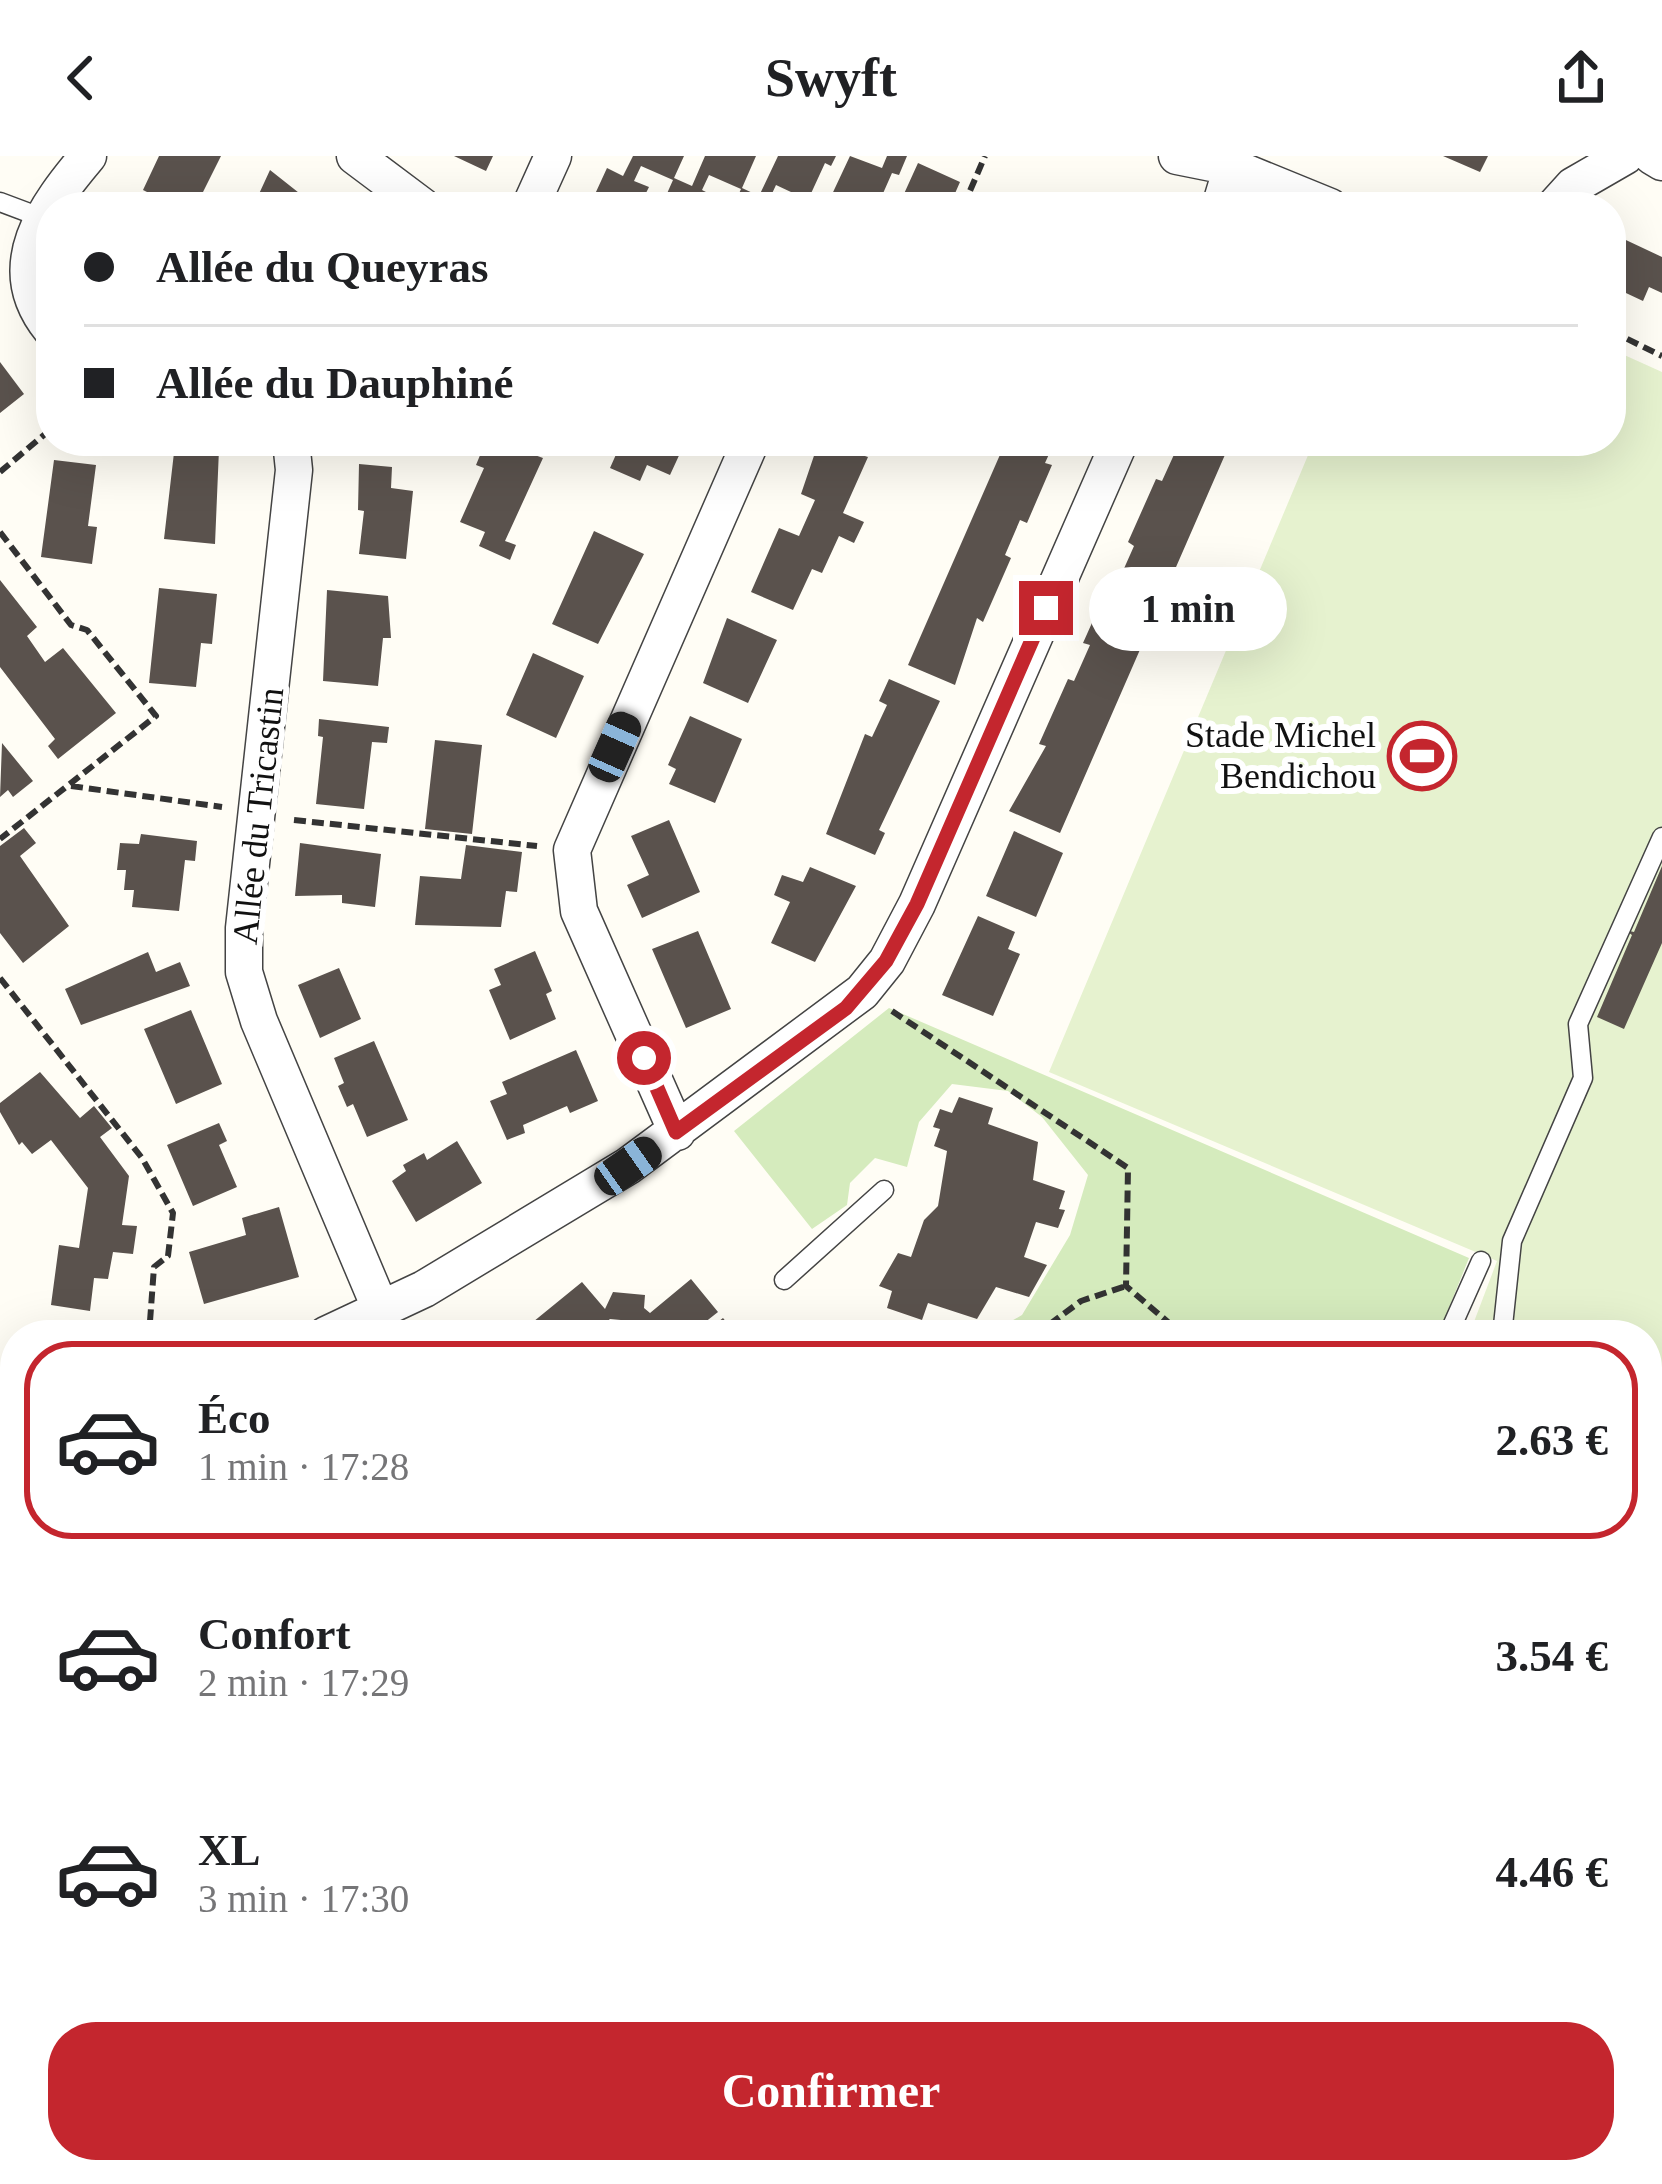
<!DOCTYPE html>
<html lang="fr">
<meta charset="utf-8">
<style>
body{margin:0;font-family:Georgia,serif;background:#f6f6f6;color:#202124;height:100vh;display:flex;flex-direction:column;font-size:45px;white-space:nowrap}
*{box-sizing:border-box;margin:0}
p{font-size:39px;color:#757577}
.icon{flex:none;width:66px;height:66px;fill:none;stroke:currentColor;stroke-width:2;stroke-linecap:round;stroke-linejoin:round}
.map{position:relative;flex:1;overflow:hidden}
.details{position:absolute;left:0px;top:1164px;width:1662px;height:864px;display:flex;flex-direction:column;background:#fff;border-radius:48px 48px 0 0;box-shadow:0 12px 48px #0002}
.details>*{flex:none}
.top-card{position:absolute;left:36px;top:36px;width:1590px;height:264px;border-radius:48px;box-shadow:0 12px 48px #0002;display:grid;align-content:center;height:264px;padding:0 48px;background:#fff}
.end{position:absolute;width:54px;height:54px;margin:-27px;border:15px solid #c4262e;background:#fff;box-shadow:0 0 0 6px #fff}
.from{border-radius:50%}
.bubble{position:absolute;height:84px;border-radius:42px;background:#fff;box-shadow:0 12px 48px #0002;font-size:39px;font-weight:800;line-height:84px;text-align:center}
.car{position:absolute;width:36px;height:72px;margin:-36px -18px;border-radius:15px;box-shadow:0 0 9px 3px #0007;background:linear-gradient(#222 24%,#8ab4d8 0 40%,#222 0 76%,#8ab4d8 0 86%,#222 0)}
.top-card b{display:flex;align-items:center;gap:42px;height:114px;font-size:45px}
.top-card b+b{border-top:3px solid #e0e0e0}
.top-card i{width:30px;height:30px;background:#202124}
ul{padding:21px 0 0;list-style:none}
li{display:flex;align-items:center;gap:36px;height:198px;margin:0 24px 18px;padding:0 24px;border:6px solid transparent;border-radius:48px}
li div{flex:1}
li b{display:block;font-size:45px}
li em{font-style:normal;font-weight:800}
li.selected{border-color:#c4262e}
li>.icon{width:108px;height:108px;stroke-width:1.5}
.cta{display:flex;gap:24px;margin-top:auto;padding:24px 48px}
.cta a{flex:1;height:138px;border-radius:48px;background:#c4262e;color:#fff;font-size:48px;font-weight:800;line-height:138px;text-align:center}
header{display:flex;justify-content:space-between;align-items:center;height:156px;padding:0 48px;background:#fff;font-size:54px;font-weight:800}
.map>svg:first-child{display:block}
.green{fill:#d5ebbd}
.pitch{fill:#e6f2cf}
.building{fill:#5a524d}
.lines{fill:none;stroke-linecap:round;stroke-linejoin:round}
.lane-casing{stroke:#444;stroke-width:21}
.street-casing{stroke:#444;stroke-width:39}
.path{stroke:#333;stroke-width:6;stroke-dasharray:12 6;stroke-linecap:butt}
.lane{stroke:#fff;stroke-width:18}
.street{stroke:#fff;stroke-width:36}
.route{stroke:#c4262e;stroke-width:15}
.labels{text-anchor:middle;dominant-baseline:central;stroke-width:12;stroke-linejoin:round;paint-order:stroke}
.poi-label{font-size:36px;fill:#111;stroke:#fff;text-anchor:end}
.street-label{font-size:36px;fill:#111;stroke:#fff}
</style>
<header><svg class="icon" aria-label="back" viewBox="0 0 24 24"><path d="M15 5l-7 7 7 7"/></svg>Swyft<svg class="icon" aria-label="share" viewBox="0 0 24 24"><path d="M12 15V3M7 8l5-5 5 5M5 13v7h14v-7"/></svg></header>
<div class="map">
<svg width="1662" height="2028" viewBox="0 0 1662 2028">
<rect width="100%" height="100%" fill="#fffdf5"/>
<path class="green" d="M 889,852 L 1469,1102 L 1438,1179 L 987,1179 L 1022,1159 L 1070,1079 L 1088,1019 L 1042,961 L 1008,935 L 952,928 L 919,966 L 907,1011 L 875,1002 L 850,1027 L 847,1049 L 812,1073 L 734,975 Z
M 0,1991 L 15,1996 L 15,2013 L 76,2013 L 128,2028 L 46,2028 L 0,2013 Z
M 947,2013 L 1087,2013 L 1087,2028 L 945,2028 Z"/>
<path class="pitch" d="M 1611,193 L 1662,216 L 1662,1349 L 1647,1342 L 1647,1179 L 1469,1179 L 1497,1105 L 1049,916 L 1314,285 L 1611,285 Z"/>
<path class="building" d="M 159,0 L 221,0 L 199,44 L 194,41 L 189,51 L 177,51 L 143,34 Z
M 454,0 L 493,0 L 486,15 Z
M 633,0 L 684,0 L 674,22 L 692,30 L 705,0 L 756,0 L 742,32 L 759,40 L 778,0 L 836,0 L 831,10 L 825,7 L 808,44 L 776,29 L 769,44 L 785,51 L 733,51 L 741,33 L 709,19 L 702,34 L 716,41 L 711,51 L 661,51 L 673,24 L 641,10 L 634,25 L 649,31 L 639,51 L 590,49 L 607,12 L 623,20 Z
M 850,0 L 882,12 L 887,0 L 907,0 L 899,19 L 892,17 L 877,51 L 844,38 L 838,51 L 805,51 L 810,41 L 827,49 Z
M 1443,0 L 1488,0 L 1480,16 Z
M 918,7 L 960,26 L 949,51 L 898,51 Z
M 270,14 L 313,48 L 312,51 L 253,51 Z
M 1611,77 L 1662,101 L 1662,137 L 1649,131 L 1643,145 L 1611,130 Z
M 0,206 L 24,238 L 0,257 Z
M 496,285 L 543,302 L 505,385 L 516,389 L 510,404 L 479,390 L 485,376 L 460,366 L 484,312 L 476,309 L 483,292 L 491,296 Z
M 622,285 L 677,285 L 682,293 L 670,319 L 647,309 L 640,325 L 610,312 Z
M 819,285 L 868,301 L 843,357 L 864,366 L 854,387 L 839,380 L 822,417 L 812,413 L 793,454 L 751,436 L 779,372 L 799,380 L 815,344 L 801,338 Z
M 1006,285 L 1055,285 L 1045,307 L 1052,309 L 1027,367 L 1020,364 L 1005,399 L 1011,402 L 983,466 L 977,462 L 955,529 L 908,509 Z
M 1172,285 L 1231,285 L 1060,677 L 1009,655 L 1046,590 L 1039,588 L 1068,523 L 1074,525 L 1090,489 L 1083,487 L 1112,422 L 1118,426 L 1134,390 L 1128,386 L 1156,323 L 1162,325 L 1177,292 Z
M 175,288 L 219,293 L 215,388 L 164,383 Z
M 54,304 L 96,309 L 88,370 L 97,371 L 92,408 L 41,401 Z
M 359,308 L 392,311 L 391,332 L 413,335 L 406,403 L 359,398 L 364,355 L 358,354 Z
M 594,375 L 644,398 L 598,488 L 552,468 Z
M 0,424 L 37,471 L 27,480 L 45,506 L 63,492 L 116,557 L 58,603 L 48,590 L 55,583 L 0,511 Z
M 159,432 L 217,438 L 212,488 L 201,487 L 196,531 L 149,527 Z
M 327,434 L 388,440 L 391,482 L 383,482 L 378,530 L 323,525 Z
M 727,462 L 777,484 L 748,547 L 703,527 Z
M 533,497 L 584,520 L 556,582 L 506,559 Z
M 889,523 L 940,545 L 879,674 L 885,677 L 875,699 L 826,678 L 865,578 L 872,581 L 887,549 L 879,545 Z
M 690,560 L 742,583 L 715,647 L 669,628 L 676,613 L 668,609 Z
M 319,563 L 389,571 L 387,587 L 372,586 L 364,653 L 316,648 L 323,581 L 318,580 Z
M 435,584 L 482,589 L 472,678 L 425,673 Z
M 2,587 L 33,625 L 13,641 L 8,634 L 0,641 Z
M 669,664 L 700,736 L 642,762 L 627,729 L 649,719 L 631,680 Z
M 24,672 L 36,687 L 20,700 L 69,770 L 23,807 L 0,777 L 0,690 Z
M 1014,675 L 1063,697 L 1036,761 L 986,740 Z
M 141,678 L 197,685 L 195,705 L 185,704 L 179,755 L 132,751 L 134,734 L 124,734 L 126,714 L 117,714 L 120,687 L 139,688 Z
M 300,687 L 381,698 L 375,751 L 342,747 L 342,739 L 295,740 Z
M 466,689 L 522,696 L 517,736 L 506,735 L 501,771 L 415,769 L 420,720 L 461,723 Z
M 1662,710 L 1662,787 L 1624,873 L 1597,861 L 1632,779 L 1625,774 L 1634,776 Z
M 810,711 L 856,730 L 815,806 L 771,787 L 790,746 L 774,739 L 782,719 L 803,726 Z
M 978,760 L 1015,776 L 1008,793 L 1020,798 L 993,860 L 942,839 Z
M 698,775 L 731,853 L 686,872 L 652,793 Z
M 535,795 L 552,835 L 546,838 L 556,863 L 510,884 L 489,834 L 501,829 L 494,813 Z
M 148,796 L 156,816 L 180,806 L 190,830 L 81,869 L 65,833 Z
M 339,812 L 361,863 L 320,882 L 298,829 Z
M 191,854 L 222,928 L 176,948 L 144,873 Z
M 374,885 L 408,964 L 367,981 L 353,948 L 347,951 L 338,930 L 344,927 L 334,902 Z
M 576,894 L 598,945 L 570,957 L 567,950 L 523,969 L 525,977 L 507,984 L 490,945 L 507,938 L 502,926 Z
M 40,916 L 80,962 L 94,950 L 112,972 L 100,981 L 129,1020 L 122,1069 L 137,1070 L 133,1098 L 113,1096 L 108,1123 L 94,1122 L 90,1155 L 51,1149 L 59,1089 L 79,1092 L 88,1032 L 51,984 L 32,998 L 22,986 L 19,989 L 0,956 L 0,947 Z
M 959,941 L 993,952 L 988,968 L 1038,986 L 1033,1024 L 1065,1035 L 1059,1053 L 1065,1054 L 1058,1072 L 1036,1066 L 1024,1101 L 1047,1109 L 1029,1141 L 996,1131 L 977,1163 L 928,1147 L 922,1164 L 887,1152 L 892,1135 L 879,1130 L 898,1097 L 911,1101 L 924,1064 L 938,1050 L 947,995 L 934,990 L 940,973 L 933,971 L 940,953 L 952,957 Z
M 219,967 L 227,985 L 219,989 L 237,1031 L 193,1050 L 167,989 Z
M 457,985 L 482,1027 L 416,1066 L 392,1025 L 406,1015 L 403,1009 L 424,997 L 427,1004 Z
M 279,1051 L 299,1121 L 204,1148 L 189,1096 L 246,1079 L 242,1062 Z
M 691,1123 L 718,1156 L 704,1167 L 709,1173 L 723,1162 L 737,1179 L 653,1179 L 642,1166 L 610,1163 L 591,1179 L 517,1179 L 582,1126 L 605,1153 L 613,1136 L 645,1139 L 644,1152 L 650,1157 Z
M 1647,1353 L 1662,1357 L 1662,1410 L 1647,1406 Z
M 1662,1453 L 1662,1520 L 1658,1516 L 1647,1526 L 1647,1458 Z
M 15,1522 L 15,1586 L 9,1591 L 0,1581 L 0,1533 Z
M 1647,1538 L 1660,1545 L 1662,1558 L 1662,1577 L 1647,1591 Z
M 1662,1665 L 1662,1733 L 1652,1744 L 1647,1740 L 1647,1713 L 1658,1701 L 1647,1689 L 1647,1680 Z
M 0,1766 L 15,1770 L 15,1829 L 0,1825 Z
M 1647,1794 L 1662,1798 L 1662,1861 L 1654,1859 L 1658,1832 L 1647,1822 Z
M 14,1868 L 15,1868 L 15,1905 L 4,1902 Z
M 1662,1879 L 1662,2028 L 1657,2028 L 1630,2023 L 1631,2013 L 1647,2013 L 1647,1883 Z
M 488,2013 L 576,2013 L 572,2028 L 484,2028 Z
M 628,2013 L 691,2013 L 687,2028 L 613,2028 L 614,2023 L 624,2025 Z
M 1268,2013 L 1315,2013 L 1311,2028 L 1264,2028 Z
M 1356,2013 L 1443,2013 L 1439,2028 L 1352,2028 Z
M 761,2014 L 811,2026 L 811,2028 L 739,2028 L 741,2020 L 758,2024 Z
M 884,2014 L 908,2017 L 905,2028 L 853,2028 L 855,2019 L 882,2023 Z"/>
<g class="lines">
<defs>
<path id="lane" d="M 0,46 L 40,61
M 784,1124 L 884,1034
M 1448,1179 L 1481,1105
M 1502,1179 L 1512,1085 L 1583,922 L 1578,868 L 1662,681
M 1647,1313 L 1662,1319"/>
<path id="street" d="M 355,0 L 423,51
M 1177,0 L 1232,11 L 1330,51
M 1652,0 L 1662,6
M 530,51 L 553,0
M 1220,51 L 1232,11
M 1554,51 L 1573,30 L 1625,0
M 51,173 C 0,110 46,50 88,0
M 291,285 L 294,314 L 244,772 L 244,816 L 259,865 L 381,1154
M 677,976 L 579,755 L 572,694 L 751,285
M 326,1179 L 424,1133 L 628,1010 L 862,836 L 887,805 L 917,748 L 1120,285
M 0,1242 L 15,1242
M 0,1445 L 15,1434
M 1647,1656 L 1662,1641
M 1524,2013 L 1540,2028
M 1102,2028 L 1104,2013"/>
</defs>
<use href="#lane" class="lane-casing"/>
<use href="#street" class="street-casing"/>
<path class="path" d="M 963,51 L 985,0
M 1611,175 L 1662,200
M 0,316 L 51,273
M 0,376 L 71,469 L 87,474 L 156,560 L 0,683
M 71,630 L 222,651
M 294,664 L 537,690
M 0,822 L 142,1002 L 173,1057 L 168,1100 L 154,1111 L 149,1179
M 892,855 L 1128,1012 L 1126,1130 L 1183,1179
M 1035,1179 L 1081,1145 L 1126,1130
M 1647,1417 L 1662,1422
M 1647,1870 L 1662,1874"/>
<use href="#lane" class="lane"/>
<use href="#street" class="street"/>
</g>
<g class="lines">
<path class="route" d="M 644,902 L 676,976 L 846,852 L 886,805 L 917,748 L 1046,452"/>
</g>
<defs>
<symbol id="stadium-ring" viewBox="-11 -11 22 22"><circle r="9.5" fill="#fff" stroke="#c4262e" stroke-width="1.5"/><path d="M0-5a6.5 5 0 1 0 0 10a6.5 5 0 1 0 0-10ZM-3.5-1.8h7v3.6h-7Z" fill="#c4262e"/></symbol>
</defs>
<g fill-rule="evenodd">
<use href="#stadium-ring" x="1384" y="562" width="76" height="76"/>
</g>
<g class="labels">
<g class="poi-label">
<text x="1376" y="579">Stade Michel<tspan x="1376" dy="41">Bendichou</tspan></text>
</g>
<g class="street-label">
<text transform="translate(258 660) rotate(-84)">Allée du Tricastin</text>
</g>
</g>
</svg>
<i class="end from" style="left:644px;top:902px"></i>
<i class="end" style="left:1046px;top:452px"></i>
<div class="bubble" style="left:1089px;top:411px;width:198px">1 min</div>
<i class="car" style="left:615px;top:591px;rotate:24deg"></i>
<i class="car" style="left:628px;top:1010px;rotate:55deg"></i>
<div class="top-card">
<b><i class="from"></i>Allée du Queyras</b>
<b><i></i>Allée du Dauphiné</b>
</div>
<section class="details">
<ul>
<li class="selected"><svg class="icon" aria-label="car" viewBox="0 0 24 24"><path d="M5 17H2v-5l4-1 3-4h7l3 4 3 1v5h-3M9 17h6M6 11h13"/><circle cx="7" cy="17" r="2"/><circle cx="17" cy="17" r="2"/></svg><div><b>Éco</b><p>1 min · 17:28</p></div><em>2.63 €</em></li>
<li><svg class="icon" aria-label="car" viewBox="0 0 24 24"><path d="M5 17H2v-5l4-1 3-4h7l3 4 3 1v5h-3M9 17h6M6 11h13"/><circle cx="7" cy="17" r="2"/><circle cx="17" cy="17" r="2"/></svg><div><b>Confort</b><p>2 min · 17:29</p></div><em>3.54 €</em></li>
<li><svg class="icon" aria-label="car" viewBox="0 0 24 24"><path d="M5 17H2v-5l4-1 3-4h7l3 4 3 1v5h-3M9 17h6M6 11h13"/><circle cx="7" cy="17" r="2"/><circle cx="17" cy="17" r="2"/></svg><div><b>XL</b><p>3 min · 17:30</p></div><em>4.46 €</em></li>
</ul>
<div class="cta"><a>Confirmer</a></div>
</section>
</div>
